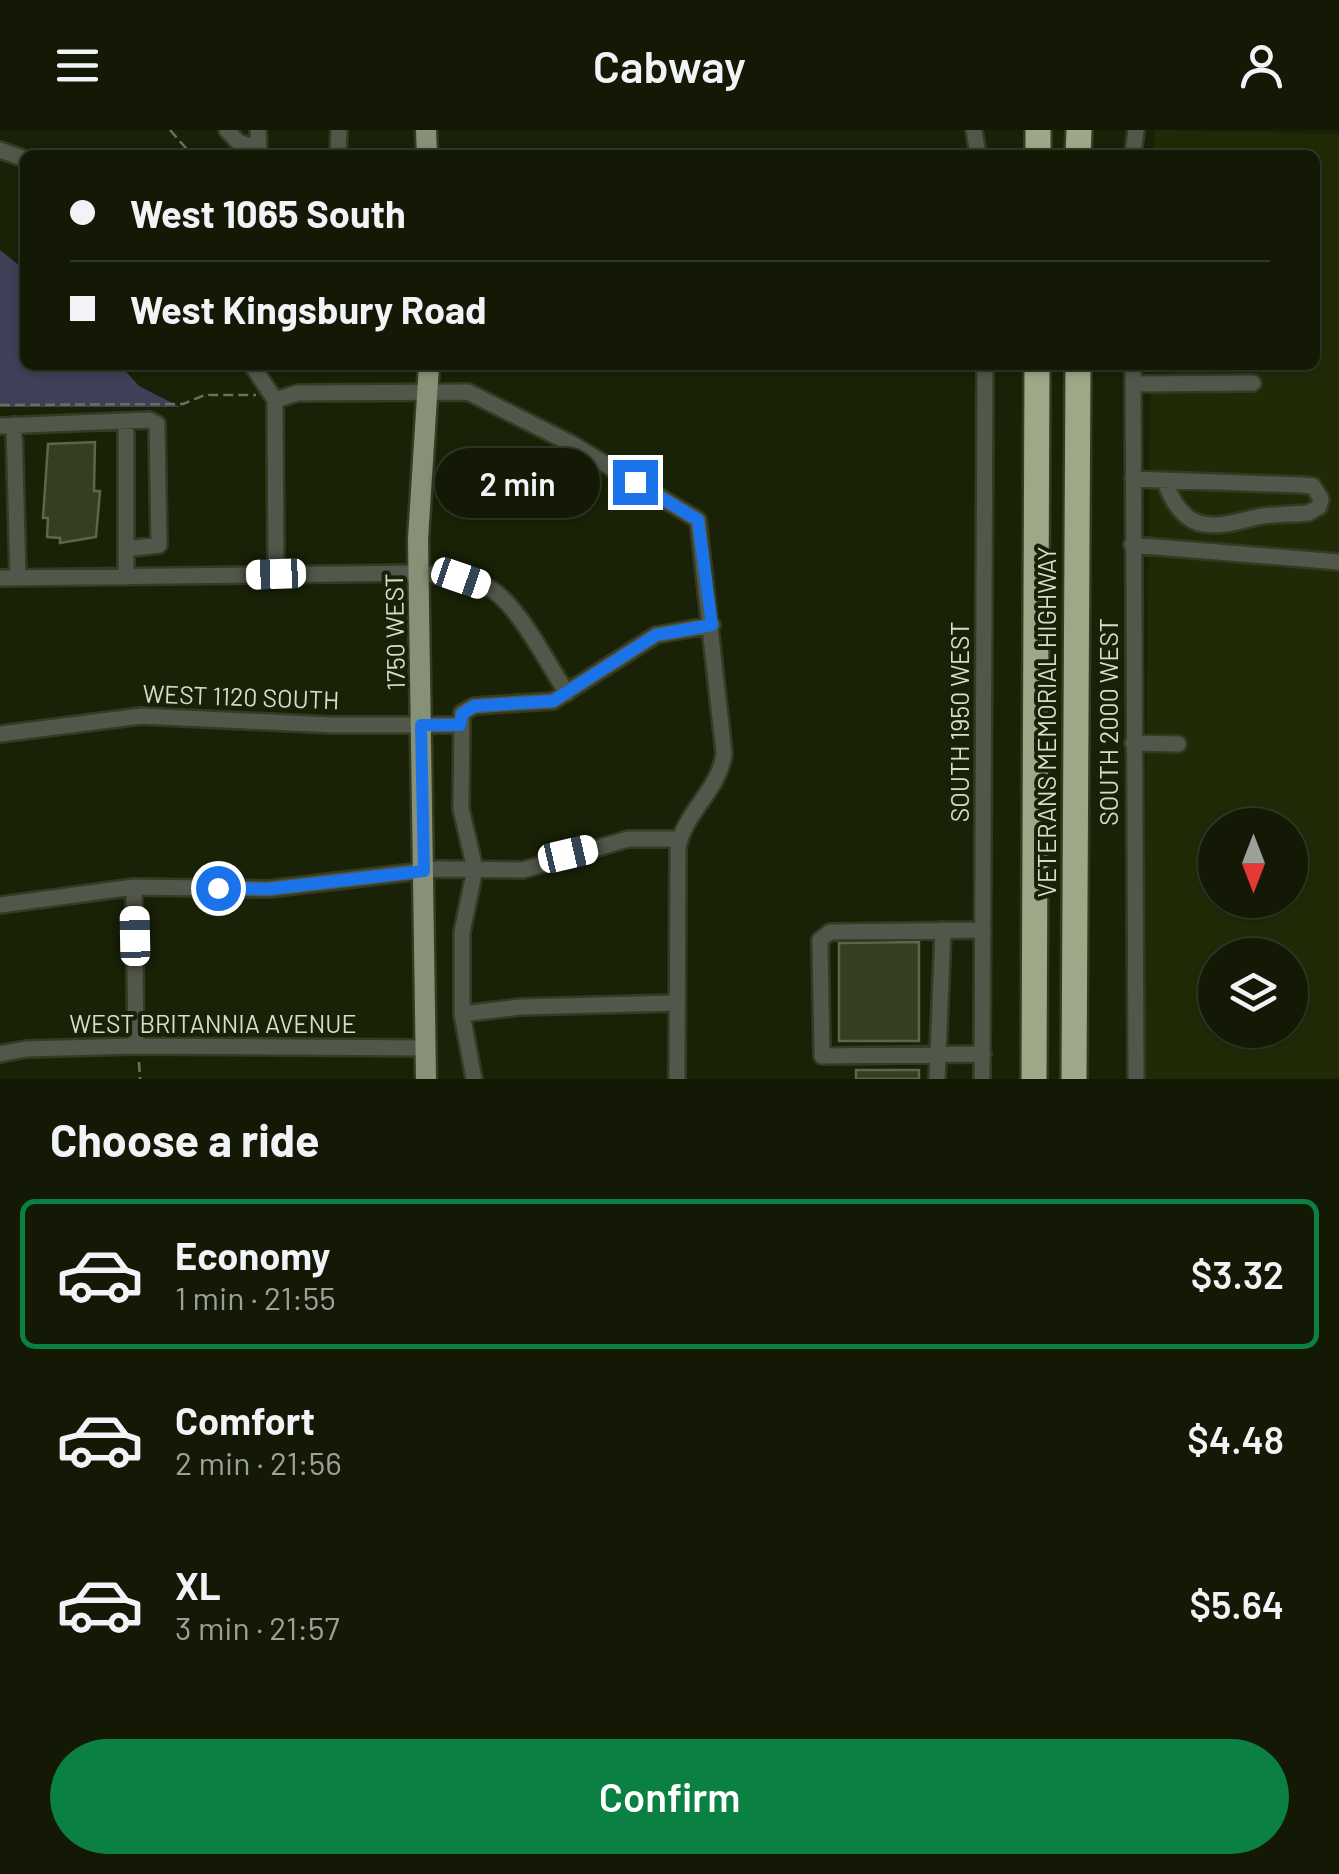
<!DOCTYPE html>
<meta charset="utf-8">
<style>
body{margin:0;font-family:Barlow,sans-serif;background:#1c220f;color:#f1f3f6;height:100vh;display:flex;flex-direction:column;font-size:38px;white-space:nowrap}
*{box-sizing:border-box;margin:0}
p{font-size:32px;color:#9da09a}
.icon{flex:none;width:55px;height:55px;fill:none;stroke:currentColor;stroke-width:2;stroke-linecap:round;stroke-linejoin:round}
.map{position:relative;height:949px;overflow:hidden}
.sheet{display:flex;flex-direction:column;background:#131905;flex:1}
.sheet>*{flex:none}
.banner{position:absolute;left:20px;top:20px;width:1300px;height:220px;border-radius:15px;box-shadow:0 2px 8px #0004,0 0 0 2px #323827;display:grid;align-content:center;height:220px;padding:0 50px;background:#131905}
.needle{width:65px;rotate:180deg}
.tools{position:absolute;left:1198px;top:678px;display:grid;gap:20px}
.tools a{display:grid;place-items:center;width:110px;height:110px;border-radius:50%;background:#131905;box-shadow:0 2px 8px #0004,0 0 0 2px #323827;font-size:50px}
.end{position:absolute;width:45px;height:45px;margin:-22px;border:12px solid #1a73e8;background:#fff;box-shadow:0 0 0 5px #fff}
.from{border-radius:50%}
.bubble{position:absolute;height:70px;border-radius:35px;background:#131905;box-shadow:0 2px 8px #0004,0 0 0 2px #323827;font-size:32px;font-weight:600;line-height:70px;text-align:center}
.car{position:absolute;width:30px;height:60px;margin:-30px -15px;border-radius:12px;box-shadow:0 0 8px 2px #0007;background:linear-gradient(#fff 24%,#345 0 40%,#fff 0 76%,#345 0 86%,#fff 0)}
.banner b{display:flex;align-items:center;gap:35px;height:95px;font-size:38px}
.banner b+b{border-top:2px solid #323827}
.banner i{width:25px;height:25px;background:#f1f3f6}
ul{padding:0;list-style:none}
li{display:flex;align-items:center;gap:30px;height:150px;margin:0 20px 15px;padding:0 30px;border:5px solid transparent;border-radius:15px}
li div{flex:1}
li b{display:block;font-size:38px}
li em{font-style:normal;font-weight:600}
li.selected{border-color:#0b8043}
li>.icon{width:90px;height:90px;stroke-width:1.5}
h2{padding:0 50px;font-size:45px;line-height:120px}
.button{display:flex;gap:20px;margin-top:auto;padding:20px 50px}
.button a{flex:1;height:115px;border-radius:60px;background:#0b8043;color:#fff;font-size:40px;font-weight:600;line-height:115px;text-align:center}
header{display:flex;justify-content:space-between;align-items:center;height:130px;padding:0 50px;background:#131905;font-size:45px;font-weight:600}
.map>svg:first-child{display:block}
.built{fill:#202a07;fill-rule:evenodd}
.green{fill:#3f4058}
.building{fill:#343e22;stroke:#5c6649;stroke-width:2.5}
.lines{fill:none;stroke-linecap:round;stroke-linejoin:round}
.minor-casing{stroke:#343b23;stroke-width:20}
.major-casing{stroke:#343b23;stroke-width:25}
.highway-casing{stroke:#343b23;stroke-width:30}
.path{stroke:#6b725c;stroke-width:2.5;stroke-dasharray:10 5;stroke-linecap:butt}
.minor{stroke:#52574b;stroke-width:15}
.major{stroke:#879177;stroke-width:20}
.highway{stroke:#9ca888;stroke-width:25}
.route{stroke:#1a73e8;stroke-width:12}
.labels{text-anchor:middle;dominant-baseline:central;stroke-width:8;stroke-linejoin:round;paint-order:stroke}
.street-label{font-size:25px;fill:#d7ddcd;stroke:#192107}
</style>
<header><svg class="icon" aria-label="menu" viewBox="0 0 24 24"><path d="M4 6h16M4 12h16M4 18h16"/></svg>Cabway<svg class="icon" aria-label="person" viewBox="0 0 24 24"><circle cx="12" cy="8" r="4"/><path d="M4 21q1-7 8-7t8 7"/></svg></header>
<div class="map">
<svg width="1339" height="949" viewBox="0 0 1339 949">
<rect width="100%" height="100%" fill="#192107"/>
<path class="built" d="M 1155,0 L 1339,4 L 1339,949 L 1142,949 L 1151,235 L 1315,235 L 1315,25 L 1154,25 ZM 1215,695 L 1290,695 L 1290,770 L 1215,770 ZM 1215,825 L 1290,825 L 1290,900 L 1215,900 Z"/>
<path class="green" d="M 0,120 L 25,140 L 25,235 L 120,235 L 139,256 L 180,277 L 0,277 Z"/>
<path class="building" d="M 95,312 L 94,361 L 100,361 L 96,407 L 60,413 L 60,408 L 47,407 L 48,388 L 43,388 L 48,314 Z
M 919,812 L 919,911 L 839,911 L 839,813 Z
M 856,940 L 919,940 L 919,949 L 856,949 Z"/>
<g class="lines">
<defs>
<path id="minor" d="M 227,0 L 238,12 L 259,19
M 258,0 L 259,25
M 974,0 L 978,25
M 0,20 L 25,29
M 338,25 L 339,0
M 1133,25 L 1136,0
M 252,235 L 275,270 L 276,445
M 1133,235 L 1136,949
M 1134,254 L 1253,253
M 275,270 L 298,263 L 468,262 L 572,314 L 698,390 L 724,623 C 720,660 684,682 678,718 L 677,949
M 126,291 L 126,447
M 14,295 L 18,448
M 0,296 L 149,290 L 157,294 L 159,415 L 126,419
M 1133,349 L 1302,355 L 1313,356 L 1321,369 L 1319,377 L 1308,383 C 1290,385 1271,383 1253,388 C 1207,400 1183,401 1165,352
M 1132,415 L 1339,432
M 0,448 L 418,443 C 441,446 465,447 487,457 C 517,471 548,535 567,563
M 0,604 L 141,586 L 332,595 L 460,595
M 1133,613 L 1178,614
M 134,757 L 136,916
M 0,775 L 134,757 L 268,759 L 438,739 L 523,740 L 628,709 L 680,709
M 462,884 L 520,877 L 677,873
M 0,924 L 26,919 L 136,916 L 426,918
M 983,924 L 822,926 L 820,810 L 830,802 L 983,800
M 474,949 L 462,884 L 462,802 L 475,739 L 461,679 L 462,583 L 474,576 L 553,571 L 656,505 L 712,495
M 937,949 L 943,800
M 982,949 L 985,235"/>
<path id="major" d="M 426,0 L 427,25
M 426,949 L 418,409 L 429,235"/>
<path id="highway" d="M 1038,25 L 1038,0
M 1078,25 L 1079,0
M 1034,949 L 1037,235
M 1074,949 L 1078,235"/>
</defs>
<use href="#minor" class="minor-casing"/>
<use href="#major" class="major-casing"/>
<use href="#highway" class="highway-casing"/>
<path class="path" d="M 170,0 L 192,25
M 0,275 L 183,274 L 205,265 L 256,265
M 139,932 L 140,949"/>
<use href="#minor" class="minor"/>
<use href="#major" class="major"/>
<use href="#highway" class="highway"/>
</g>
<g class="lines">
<path class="route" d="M 218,758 L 268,759 L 424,741 L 421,595 L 460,595 L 462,584 L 474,576 L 553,571 L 656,505 L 712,495 L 698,390 L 635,352"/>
</g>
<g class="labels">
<g class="street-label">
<text transform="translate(394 502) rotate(-91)">1750 WEST</text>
<text transform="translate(241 566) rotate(2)">WEST 1120 SOUTH</text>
<text transform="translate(959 592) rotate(-90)">SOUTH 1950 WEST</text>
<text transform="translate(1046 592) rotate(-90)">VETERANS MEMORIAL HIGHWAY</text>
<text transform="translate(1108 592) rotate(-90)">SOUTH 2000 WEST</text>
<text x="213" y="893">WEST BRITANNIA AVENUE</text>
</g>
</g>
</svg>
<div class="tools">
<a><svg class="needle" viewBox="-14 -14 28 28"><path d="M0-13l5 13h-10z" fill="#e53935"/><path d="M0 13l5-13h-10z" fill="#9da09a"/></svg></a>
<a><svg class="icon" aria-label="layers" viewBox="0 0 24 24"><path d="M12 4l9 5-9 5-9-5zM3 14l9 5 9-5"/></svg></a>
</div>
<i class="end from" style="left:218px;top:758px"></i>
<i class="end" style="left:635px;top:352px"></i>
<div class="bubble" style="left:435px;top:318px;width:165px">2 min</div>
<i class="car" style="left:276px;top:444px;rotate:268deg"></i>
<i class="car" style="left:461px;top:448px;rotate:109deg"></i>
<i class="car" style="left:568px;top:724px;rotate:77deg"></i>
<i class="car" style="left:135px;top:806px;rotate:359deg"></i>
<div class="banner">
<b><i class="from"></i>West 1065 South</b>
<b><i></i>West Kingsbury Road</b>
</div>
</div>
<section class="sheet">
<h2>Choose a ride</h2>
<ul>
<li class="selected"><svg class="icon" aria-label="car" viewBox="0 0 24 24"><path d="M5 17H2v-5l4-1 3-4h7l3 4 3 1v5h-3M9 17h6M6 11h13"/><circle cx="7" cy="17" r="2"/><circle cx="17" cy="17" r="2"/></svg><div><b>Economy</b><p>1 min · 21:55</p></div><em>$3.32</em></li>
<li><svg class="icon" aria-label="car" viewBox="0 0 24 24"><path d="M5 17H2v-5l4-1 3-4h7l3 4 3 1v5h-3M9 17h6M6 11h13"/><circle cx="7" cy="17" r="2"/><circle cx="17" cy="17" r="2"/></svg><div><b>Comfort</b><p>2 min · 21:56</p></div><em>$4.48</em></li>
<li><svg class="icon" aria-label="car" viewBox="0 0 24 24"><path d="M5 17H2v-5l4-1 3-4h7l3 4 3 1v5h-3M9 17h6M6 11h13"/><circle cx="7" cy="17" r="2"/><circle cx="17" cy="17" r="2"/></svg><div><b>XL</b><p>3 min · 21:57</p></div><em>$5.64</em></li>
</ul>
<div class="button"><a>Confirm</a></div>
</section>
